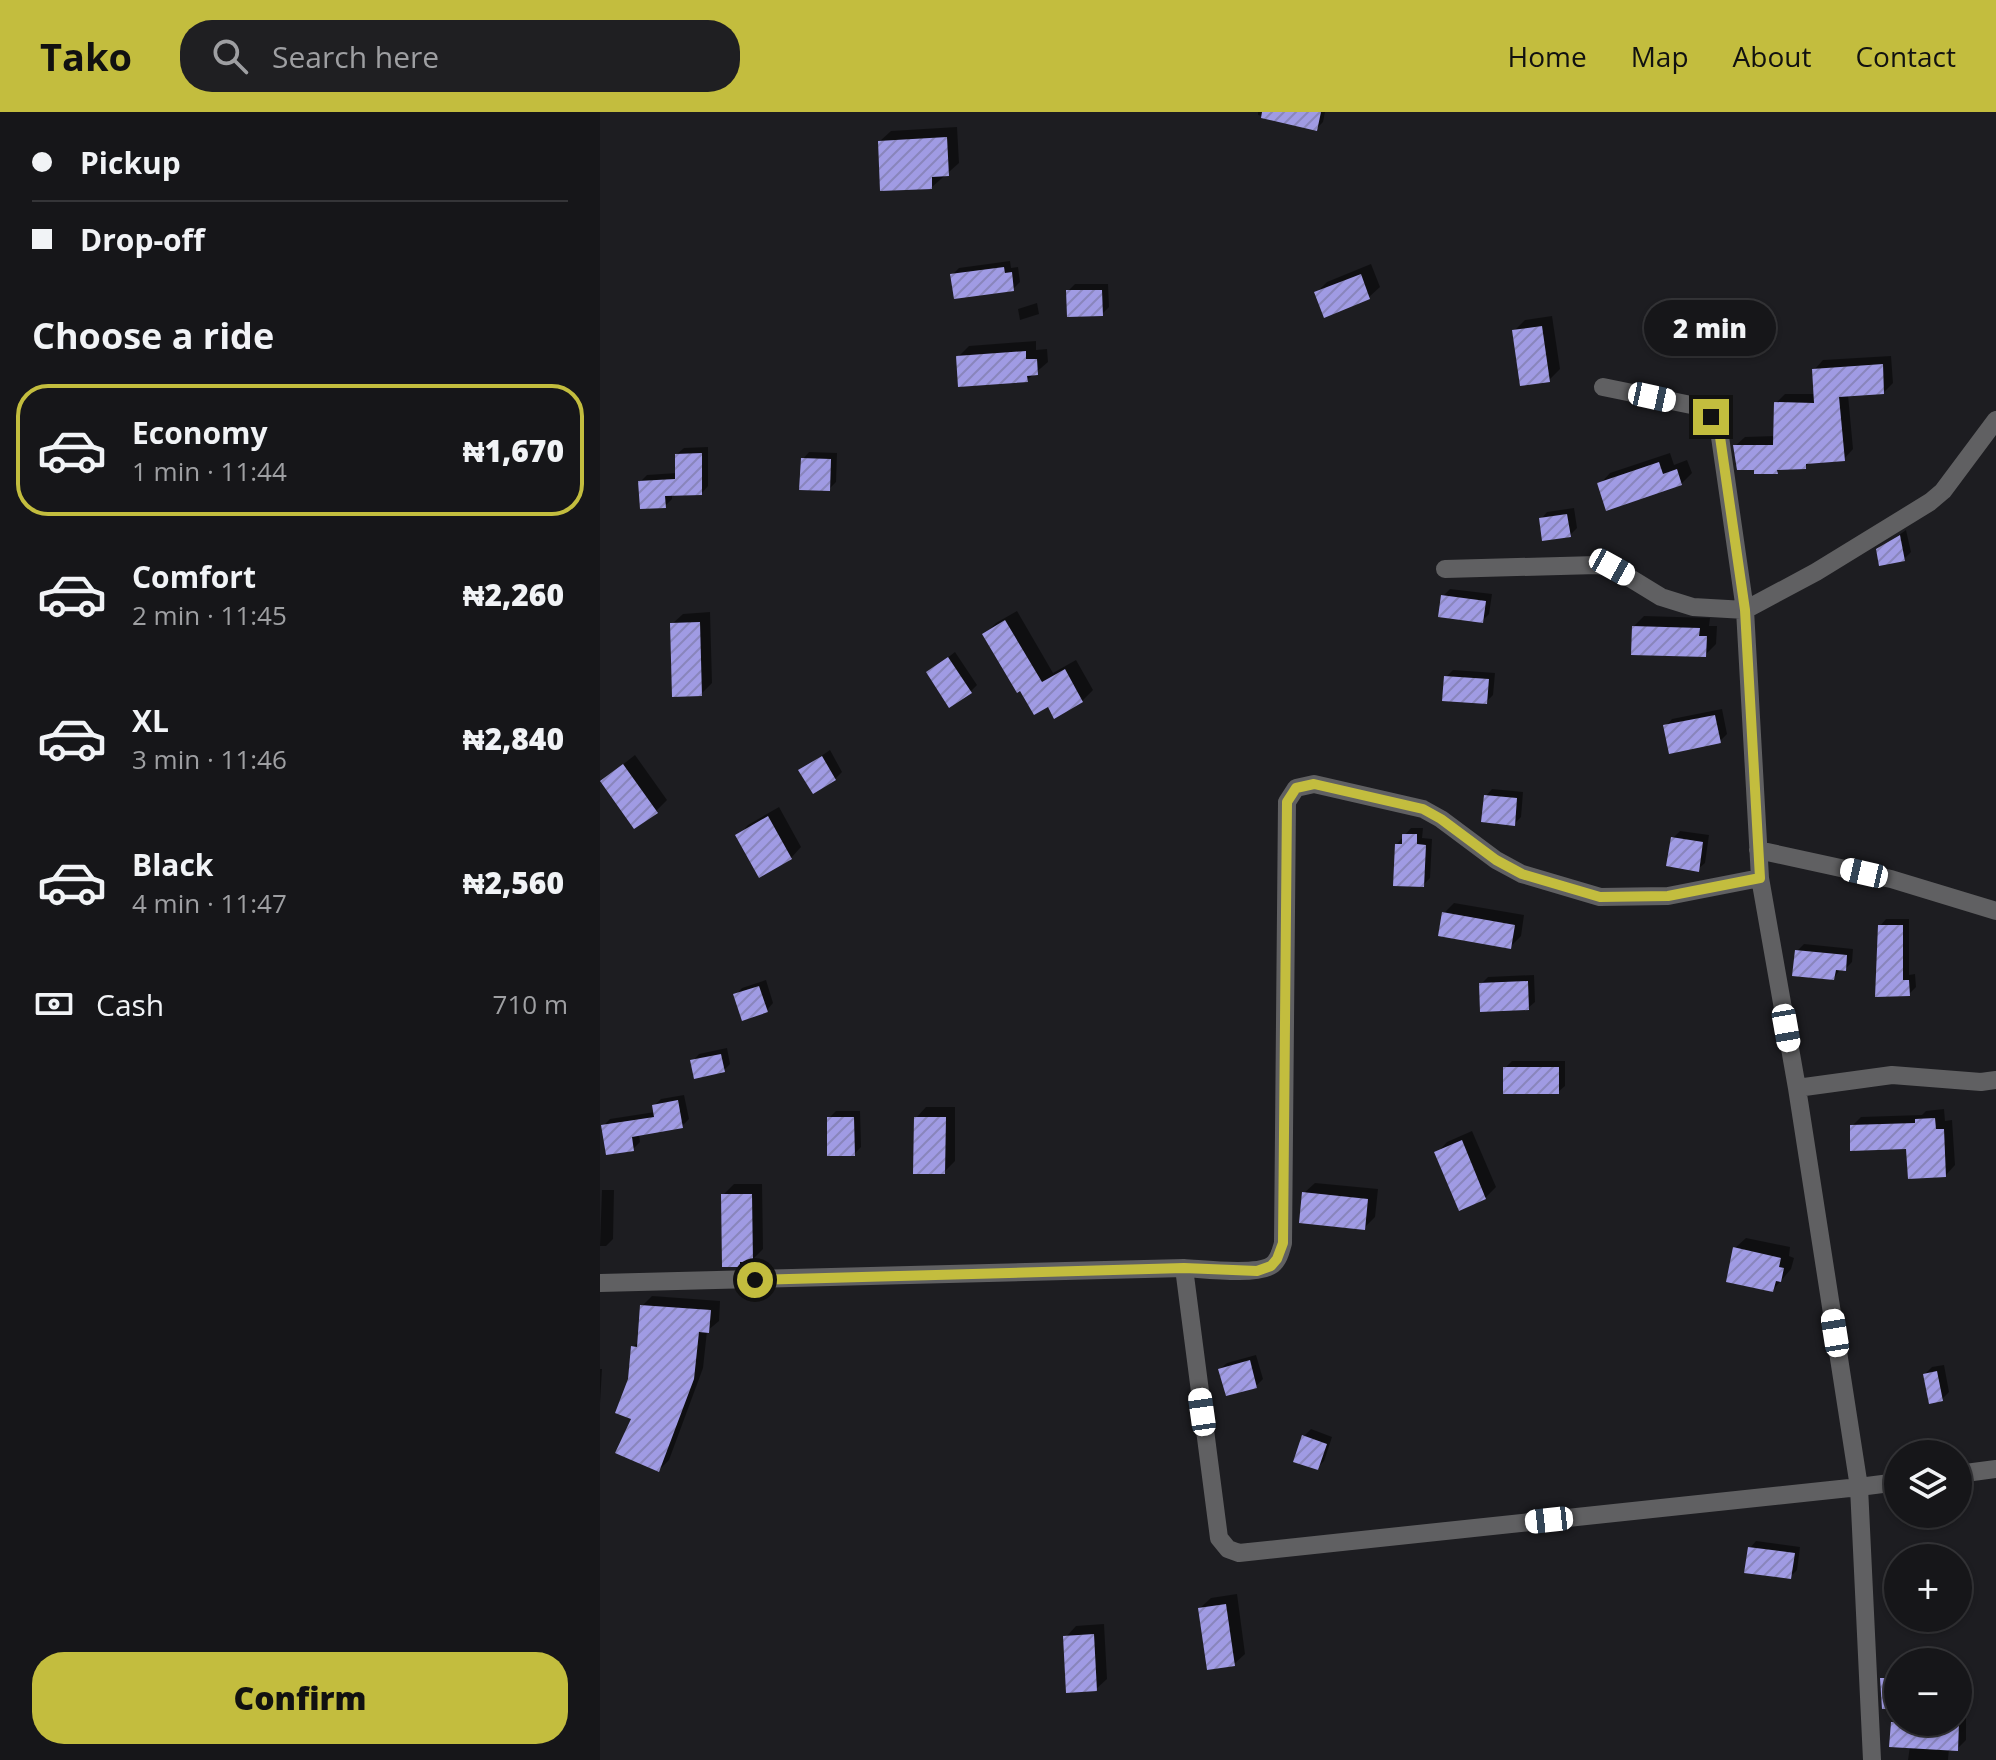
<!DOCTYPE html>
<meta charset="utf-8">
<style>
body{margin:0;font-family:"Open Sans",sans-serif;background:#1f1f22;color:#f1f3f6;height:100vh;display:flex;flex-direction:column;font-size:30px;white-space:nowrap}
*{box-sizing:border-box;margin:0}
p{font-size:26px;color:#9e9fa2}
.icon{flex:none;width:44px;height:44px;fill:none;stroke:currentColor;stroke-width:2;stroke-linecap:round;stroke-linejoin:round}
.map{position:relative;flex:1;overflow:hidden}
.drawer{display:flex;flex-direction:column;background:#161619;width:600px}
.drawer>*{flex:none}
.guide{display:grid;align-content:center;height:176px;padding:0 32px;background:#161619}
.tools{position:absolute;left:1284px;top:1328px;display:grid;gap:16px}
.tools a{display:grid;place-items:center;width:88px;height:88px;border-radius:50%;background:#161619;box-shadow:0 2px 6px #0004,0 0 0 2px #353538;font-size:40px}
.end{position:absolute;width:36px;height:36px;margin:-18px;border:10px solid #c3bd3e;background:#111;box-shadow:0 0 0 4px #111}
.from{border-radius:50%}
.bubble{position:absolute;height:56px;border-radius:28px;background:#161619;box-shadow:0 2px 6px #0004,0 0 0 2px #353538;font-size:26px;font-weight:800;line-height:56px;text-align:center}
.car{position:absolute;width:24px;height:48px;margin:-24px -12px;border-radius:10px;box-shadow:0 0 6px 2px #0007;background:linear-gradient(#fff 24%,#345 0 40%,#fff 0 76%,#345 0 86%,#fff 0)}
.guide b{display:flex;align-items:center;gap:28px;height:76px;font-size:30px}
.guide b+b{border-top:2px solid #353538}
.guide i{width:20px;height:20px;background:#f1f3f6}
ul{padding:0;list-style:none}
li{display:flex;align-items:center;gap:24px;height:132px;margin:0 16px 12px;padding:0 16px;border:4px solid transparent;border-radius:32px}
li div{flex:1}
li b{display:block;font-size:30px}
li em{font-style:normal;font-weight:800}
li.active{border-color:#c3bd3e}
li>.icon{width:72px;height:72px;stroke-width:1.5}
h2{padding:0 32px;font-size:36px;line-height:96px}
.pay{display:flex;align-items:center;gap:20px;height:88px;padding:0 32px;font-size:30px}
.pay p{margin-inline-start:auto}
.primary-button{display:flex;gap:16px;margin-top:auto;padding:16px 32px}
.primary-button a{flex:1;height:92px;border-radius:32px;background:#c3bd3e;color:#111;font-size:32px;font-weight:800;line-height:92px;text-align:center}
header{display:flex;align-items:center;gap:48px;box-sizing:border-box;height:112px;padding:0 40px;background:#c3bd3e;color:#111}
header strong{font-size:38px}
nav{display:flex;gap:44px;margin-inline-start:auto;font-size:28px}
.search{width:560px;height:72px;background:#1f1f22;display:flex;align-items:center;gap:20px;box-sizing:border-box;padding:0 28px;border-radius:32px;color:#9e9fa2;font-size:30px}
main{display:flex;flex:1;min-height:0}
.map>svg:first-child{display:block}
.shadow{fill:#0007}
.building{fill:url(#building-hatch)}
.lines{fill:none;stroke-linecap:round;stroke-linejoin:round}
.minor{stroke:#606062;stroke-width:18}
.route{stroke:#c3bd3e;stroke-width:10}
</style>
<header>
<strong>Tako</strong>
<div class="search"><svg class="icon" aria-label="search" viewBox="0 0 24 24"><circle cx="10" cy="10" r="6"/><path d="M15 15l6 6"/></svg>Search here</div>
<nav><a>Home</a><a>Map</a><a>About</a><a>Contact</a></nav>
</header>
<main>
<section class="drawer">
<div class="guide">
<b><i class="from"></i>Pickup</b>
<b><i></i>Drop-off</b>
</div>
<h2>Choose a ride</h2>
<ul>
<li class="active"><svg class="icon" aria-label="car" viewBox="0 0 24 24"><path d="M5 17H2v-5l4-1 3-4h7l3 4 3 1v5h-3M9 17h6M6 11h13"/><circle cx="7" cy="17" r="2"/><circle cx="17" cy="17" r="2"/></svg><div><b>Economy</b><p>1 min · 11:44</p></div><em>₦1,670</em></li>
<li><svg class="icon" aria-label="car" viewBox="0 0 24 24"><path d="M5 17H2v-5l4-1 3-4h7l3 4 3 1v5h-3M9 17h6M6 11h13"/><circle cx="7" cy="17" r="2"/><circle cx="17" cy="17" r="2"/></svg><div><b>Comfort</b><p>2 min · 11:45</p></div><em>₦2,260</em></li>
<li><svg class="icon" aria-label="car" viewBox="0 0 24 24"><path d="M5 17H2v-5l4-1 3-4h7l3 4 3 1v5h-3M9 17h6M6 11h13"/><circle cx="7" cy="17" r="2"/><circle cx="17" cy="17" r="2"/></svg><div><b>XL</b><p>3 min · 11:46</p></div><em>₦2,840</em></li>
<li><svg class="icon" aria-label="car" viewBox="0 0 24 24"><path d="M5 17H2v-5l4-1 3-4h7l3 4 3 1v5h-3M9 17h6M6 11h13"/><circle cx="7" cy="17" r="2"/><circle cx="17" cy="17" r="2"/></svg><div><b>Black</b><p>4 min · 11:47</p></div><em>₦2,560</em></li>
</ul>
<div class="pay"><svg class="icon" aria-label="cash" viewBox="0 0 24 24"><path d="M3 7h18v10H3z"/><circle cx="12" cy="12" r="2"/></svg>Cash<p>710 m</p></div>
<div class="primary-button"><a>Confirm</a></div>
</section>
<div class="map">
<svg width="1396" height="1648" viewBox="0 0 1396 1648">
<defs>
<pattern id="building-hatch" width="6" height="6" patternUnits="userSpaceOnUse" patternTransform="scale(2)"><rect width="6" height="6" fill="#a09be4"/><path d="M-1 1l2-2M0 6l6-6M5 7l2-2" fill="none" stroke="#8985bc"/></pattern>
</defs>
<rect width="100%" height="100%" fill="#1d1d21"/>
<path class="shadow" d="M 658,0 L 725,0 L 723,10 L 716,17 L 658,3 Z
M 357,15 L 359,51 L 332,75 L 280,29 L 291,19 Z
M 410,149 L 411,156 L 418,155 L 420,170 L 413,177 L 352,163 L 359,156 Z
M 771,152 L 780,175 L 769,185 L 716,181 L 727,170 Z
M 475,172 L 508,172 L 509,195 L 502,202 L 468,179 Z
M 437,191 L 439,202 L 420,208 L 418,197 Z
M 952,204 L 960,257 L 949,268 L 914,219 L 925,208 Z
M 436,229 L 436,238 L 447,237 L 448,250 L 427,268 L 358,245 L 369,234 Z
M 1291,244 L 1293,271 L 1284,280 L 1248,283 L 1253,337 L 1244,347 L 1210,350 L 1205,355 L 1181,356 L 1177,360 L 1135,334 L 1145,325 L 1175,324 L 1176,291 L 1185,282 L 1216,282 L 1214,258 L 1223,248 Z
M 108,335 L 108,374 L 102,381 L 72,382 L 72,387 L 65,394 L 40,370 L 47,363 L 77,361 L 77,342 L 84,336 Z
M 209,340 L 237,341 L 236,370 L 229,377 L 203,347 Z
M 1070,341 L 1074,353 L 1087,348 L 1092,361 L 1081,372 L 1000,372 L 1010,361 Z
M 974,396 L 977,416 L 970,423 L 941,407 L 947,400 Z
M 1306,418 L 1311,440 L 1304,447 L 1278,438 Z
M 850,477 L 892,482 L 889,502 L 882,509 L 843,484 Z
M 417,499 L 453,561 L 476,548 L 493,578 L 482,589 L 448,593 L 421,576 L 385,522 L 396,511 Z
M 110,500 L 112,571 L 101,582 L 72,512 L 83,502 Z
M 1044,504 L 1110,506 L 1109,514 L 1117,514 L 1116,532 L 1105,543 L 1034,514 Z
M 355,540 L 377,573 L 371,579 L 328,561 Z
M 853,558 L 895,561 L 893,583 L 886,590 L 846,565 Z
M 1122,597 L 1127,622 L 1120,629 L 1066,614 L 1072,607 Z
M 230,638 L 242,660 L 235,667 L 201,658 Z
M 35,643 L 67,688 L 56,699 L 2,669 Z
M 892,677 L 923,680 L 921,705 L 914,712 L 886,684 Z
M 179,695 L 201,735 L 191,746 L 138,724 L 148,713 Z
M 811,716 L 823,716 L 822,726 L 832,727 L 830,766 L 823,773 L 797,732 Z
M 1080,719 L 1109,723 L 1105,751 L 1098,757 L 1073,726 Z
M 854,791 L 924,803 L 921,824 L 910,835 L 844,801 Z
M 1286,807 L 1309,807 L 1309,863 L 1315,862 L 1316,875 L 1309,882 L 1280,814 Z
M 1204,832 L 1253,837 L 1252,850 L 1245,857 L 1241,856 L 1234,866 L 1197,839 Z
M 934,863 L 935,890 L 928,896 L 881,872 L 888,865 Z
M 166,868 L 173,891 L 167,898 L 136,883 L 142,876 Z
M 127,936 L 130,952 L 124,958 L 93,949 L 99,942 Z
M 912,949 L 965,949 L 965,974 L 958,980 L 905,956 Z
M 84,983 L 89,1007 L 82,1014 L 39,1022 L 40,1030 L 33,1037 L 3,1014 L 10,1007 L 55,1000 L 54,994 L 61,987 Z
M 326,995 L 355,995 L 355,1049 L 344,1060 L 316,1006 Z
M 1344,997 L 1345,1009 L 1352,1008 L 1355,1053 L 1346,1063 L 1308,1035 L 1252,1014 L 1261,1005 L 1322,1003 L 1326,999 Z
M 236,999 L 260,999 L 261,1035 L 254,1042 L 229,1006 Z
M 872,1019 L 896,1075 L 885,1086 L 837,1041 L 847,1030 Z
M 715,1071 L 778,1077 L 775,1105 L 764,1116 L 704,1081 Z
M 134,1072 L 162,1072 L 163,1137 L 152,1148 L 144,1148 L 139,1153 L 123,1083 Z
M 2,1078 L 14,1078 L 13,1127 L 6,1134 L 0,1134 Z
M 1146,1126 L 1190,1135 L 1189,1144 L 1194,1146 L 1191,1157 L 1173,1178 L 1135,1136 Z
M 52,1184 L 120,1189 L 119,1209 L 107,1219 L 103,1256 L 69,1348 L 59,1358 L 33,1306 L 30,1267 L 33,1235 L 40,1229 L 42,1194 Z
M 656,1243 L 663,1267 L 656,1274 L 620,1257 L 627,1251 Z
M 1344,1253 L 1349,1280 L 1342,1287 L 1325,1262 L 1332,1255 Z
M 0,1257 L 2,1257 L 0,1291 Z
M 711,1317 L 732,1325 L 724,1349 L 717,1356 L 704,1324 Z
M 1156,1429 L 1200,1435 L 1197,1458 L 1190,1465 L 1150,1436 Z
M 637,1482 L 645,1542 L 634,1552 L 600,1496 L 611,1486 Z
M 504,1512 L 507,1567 L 496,1577 L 466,1525 L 476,1514 Z
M 1291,1558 L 1298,1558 L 1298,1610 L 1358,1610 L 1358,1558 L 1366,1558 L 1366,1628 L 1357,1637 L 1349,1636 L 1348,1648 L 1308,1648 L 1310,1634 L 1291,1633 L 1294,1595 L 1282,1567 Z"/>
<path class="building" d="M 662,0 L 721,0 L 717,19 L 661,6 Z
M 347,25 L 349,64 L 332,65 L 332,77 L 280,79 L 278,29 Z
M 404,155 L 405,161 L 412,160 L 414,179 L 354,187 L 350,162 Z
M 761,162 L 770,187 L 724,206 L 714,180 Z
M 466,178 L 502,178 L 503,204 L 467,205 Z
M 942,214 L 950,270 L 920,274 L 912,218 Z
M 426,239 L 426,247 L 437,247 L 438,263 L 427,264 L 428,270 L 358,275 L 356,244 Z
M 1283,252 L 1284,282 L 1239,285 L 1245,349 L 1206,352 L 1206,357 L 1177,358 L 1178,362 L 1154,362 L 1154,358 L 1137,358 L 1133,333 L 1173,333 L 1174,290 L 1214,291 L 1212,257 Z
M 102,341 L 102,383 L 65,384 L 66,396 L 40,397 L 38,369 L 75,367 L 75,342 Z
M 201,346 L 231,347 L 230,379 L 199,378 Z
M 1059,350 L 1063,362 L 1077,357 L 1082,373 L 1006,399 L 997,371 Z
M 967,402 L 971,425 L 942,429 L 939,406 Z
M 1300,423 L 1305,449 L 1279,454 L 1276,437 Z
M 841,483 L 886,489 L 883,511 L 838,505 Z
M 405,508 L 442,570 L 465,557 L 483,590 L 454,607 L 448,595 L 434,603 L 420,579 L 417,581 L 382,522 Z
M 100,510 L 102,584 L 72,585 L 70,511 Z
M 1032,514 L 1100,516 L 1099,524 L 1107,524 L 1106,545 L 1031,543 Z
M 348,545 L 372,581 L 349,596 L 326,560 Z
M 844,564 L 889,567 L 887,592 L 842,589 Z
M 1115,603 L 1121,631 L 1069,642 L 1063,613 Z
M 222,644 L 236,668 L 213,682 L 198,658 Z
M 23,652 L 58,701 L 34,717 L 0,669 Z
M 884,683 L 917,686 L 915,714 L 881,710 Z
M 168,704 L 192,747 L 159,766 L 135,723 Z
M 802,722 L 817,722 L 817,732 L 826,733 L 824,775 L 793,774 L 795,732 L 802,732 Z
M 1071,725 L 1103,730 L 1099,760 L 1066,754 Z
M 842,800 L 915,813 L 911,837 L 838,824 Z
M 1278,813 L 1303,813 L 1303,868 L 1309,868 L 1310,884 L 1275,885 Z
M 1195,838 L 1247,843 L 1246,859 L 1236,858 L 1234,868 L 1192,864 Z
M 928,869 L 929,898 L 880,900 L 879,871 Z
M 159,874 L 168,900 L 142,909 L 133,882 Z
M 121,942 L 125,960 L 94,967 L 90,948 Z
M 903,955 L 959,955 L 959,982 L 903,982 Z
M 78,988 L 83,1016 L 32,1025 L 34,1039 L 6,1043 L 1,1013 L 54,1005 L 52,993 Z
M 227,1005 L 254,1005 L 255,1044 L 227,1044 Z
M 314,1005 L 346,1005 L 345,1062 L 313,1062 Z
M 1335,1006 L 1336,1017 L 1344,1017 L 1346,1065 L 1308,1067 L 1306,1037 L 1250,1039 L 1250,1013 L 1315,1011 L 1315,1007 Z
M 862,1028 L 886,1087 L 859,1099 L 834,1040 Z
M 702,1080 L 768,1087 L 765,1118 L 699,1111 Z
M 121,1082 L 152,1082 L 153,1150 L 140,1150 L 140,1155 L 122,1155 Z
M 1133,1135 L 1181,1146 L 1179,1155 L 1184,1156 L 1181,1170 L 1176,1169 L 1173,1180 L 1126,1170 Z
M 40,1193 L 111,1198 L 109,1221 L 99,1220 L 94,1267 L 59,1360 L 15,1341 L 31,1307 L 15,1301 L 28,1267 L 31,1234 L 37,1235 Z
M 650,1248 L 657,1276 L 626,1284 L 618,1257 Z
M 1337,1259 L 1343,1289 L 1329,1292 L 1323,1262 Z
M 702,1323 L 727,1332 L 718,1358 L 693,1350 Z
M 1148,1435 L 1195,1441 L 1191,1467 L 1144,1461 Z
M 626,1492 L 635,1554 L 607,1558 L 598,1496 Z
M 494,1522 L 497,1579 L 466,1581 L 463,1524 Z
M 1280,1566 L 1298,1566 L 1298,1597 L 1282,1597 Z
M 1291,1610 L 1359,1610 L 1358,1639 L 1289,1635 Z"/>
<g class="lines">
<path class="minor" d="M 845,457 L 997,453 L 1012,455 L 1061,485 L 1093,495 L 1145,498 L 1216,460 L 1330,390 L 1343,379 L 1396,308
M 1158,738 L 1291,767 L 1396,799
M 1197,976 L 1292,963 L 1381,970 L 1396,968
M 584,1156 C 604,1157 657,1164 672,1153 C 679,1148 681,1138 683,1131 L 687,690 L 696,676 L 714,672 L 823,697 L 841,707 L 896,748 L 922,762 L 1000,785 L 1068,784 L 1160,766
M 0,1171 L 584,1156 L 619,1426 L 628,1437 L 639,1441 L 1259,1375 L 1197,976 L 1160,766 L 1145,498 L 1119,318 L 1111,305 L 1101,295 L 1003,275
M 1358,1362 L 1396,1357
M 1272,1648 L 1259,1375 L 1298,1370"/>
</g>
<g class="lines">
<path class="route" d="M 155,1168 L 584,1156 L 657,1159 L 671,1154 L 677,1147 L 683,1131 L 687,690 L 696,676 L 714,672 L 823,697 L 841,707 L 896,748 L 922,762 L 1000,785 L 1068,784 L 1160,766 L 1145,498 L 1119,318 L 1111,305"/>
</g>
</svg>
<div class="tools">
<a><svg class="icon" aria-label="layers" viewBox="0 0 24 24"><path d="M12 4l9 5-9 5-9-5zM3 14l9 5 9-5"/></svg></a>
<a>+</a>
<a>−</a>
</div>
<i class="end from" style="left:155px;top:1168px"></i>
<i class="end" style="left:1111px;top:305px"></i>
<div class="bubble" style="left:1044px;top:188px;width:132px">2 min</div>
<i class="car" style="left:1052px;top:285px;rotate:102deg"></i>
<i class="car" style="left:1012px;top:455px;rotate:119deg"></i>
<i class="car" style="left:1264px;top:761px;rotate:283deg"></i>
<i class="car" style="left:1186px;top:916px;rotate:170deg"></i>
<i class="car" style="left:1235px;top:1221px;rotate:351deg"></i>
<i class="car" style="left:602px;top:1300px;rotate:352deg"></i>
<i class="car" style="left:949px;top:1408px;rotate:264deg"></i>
</div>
</main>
